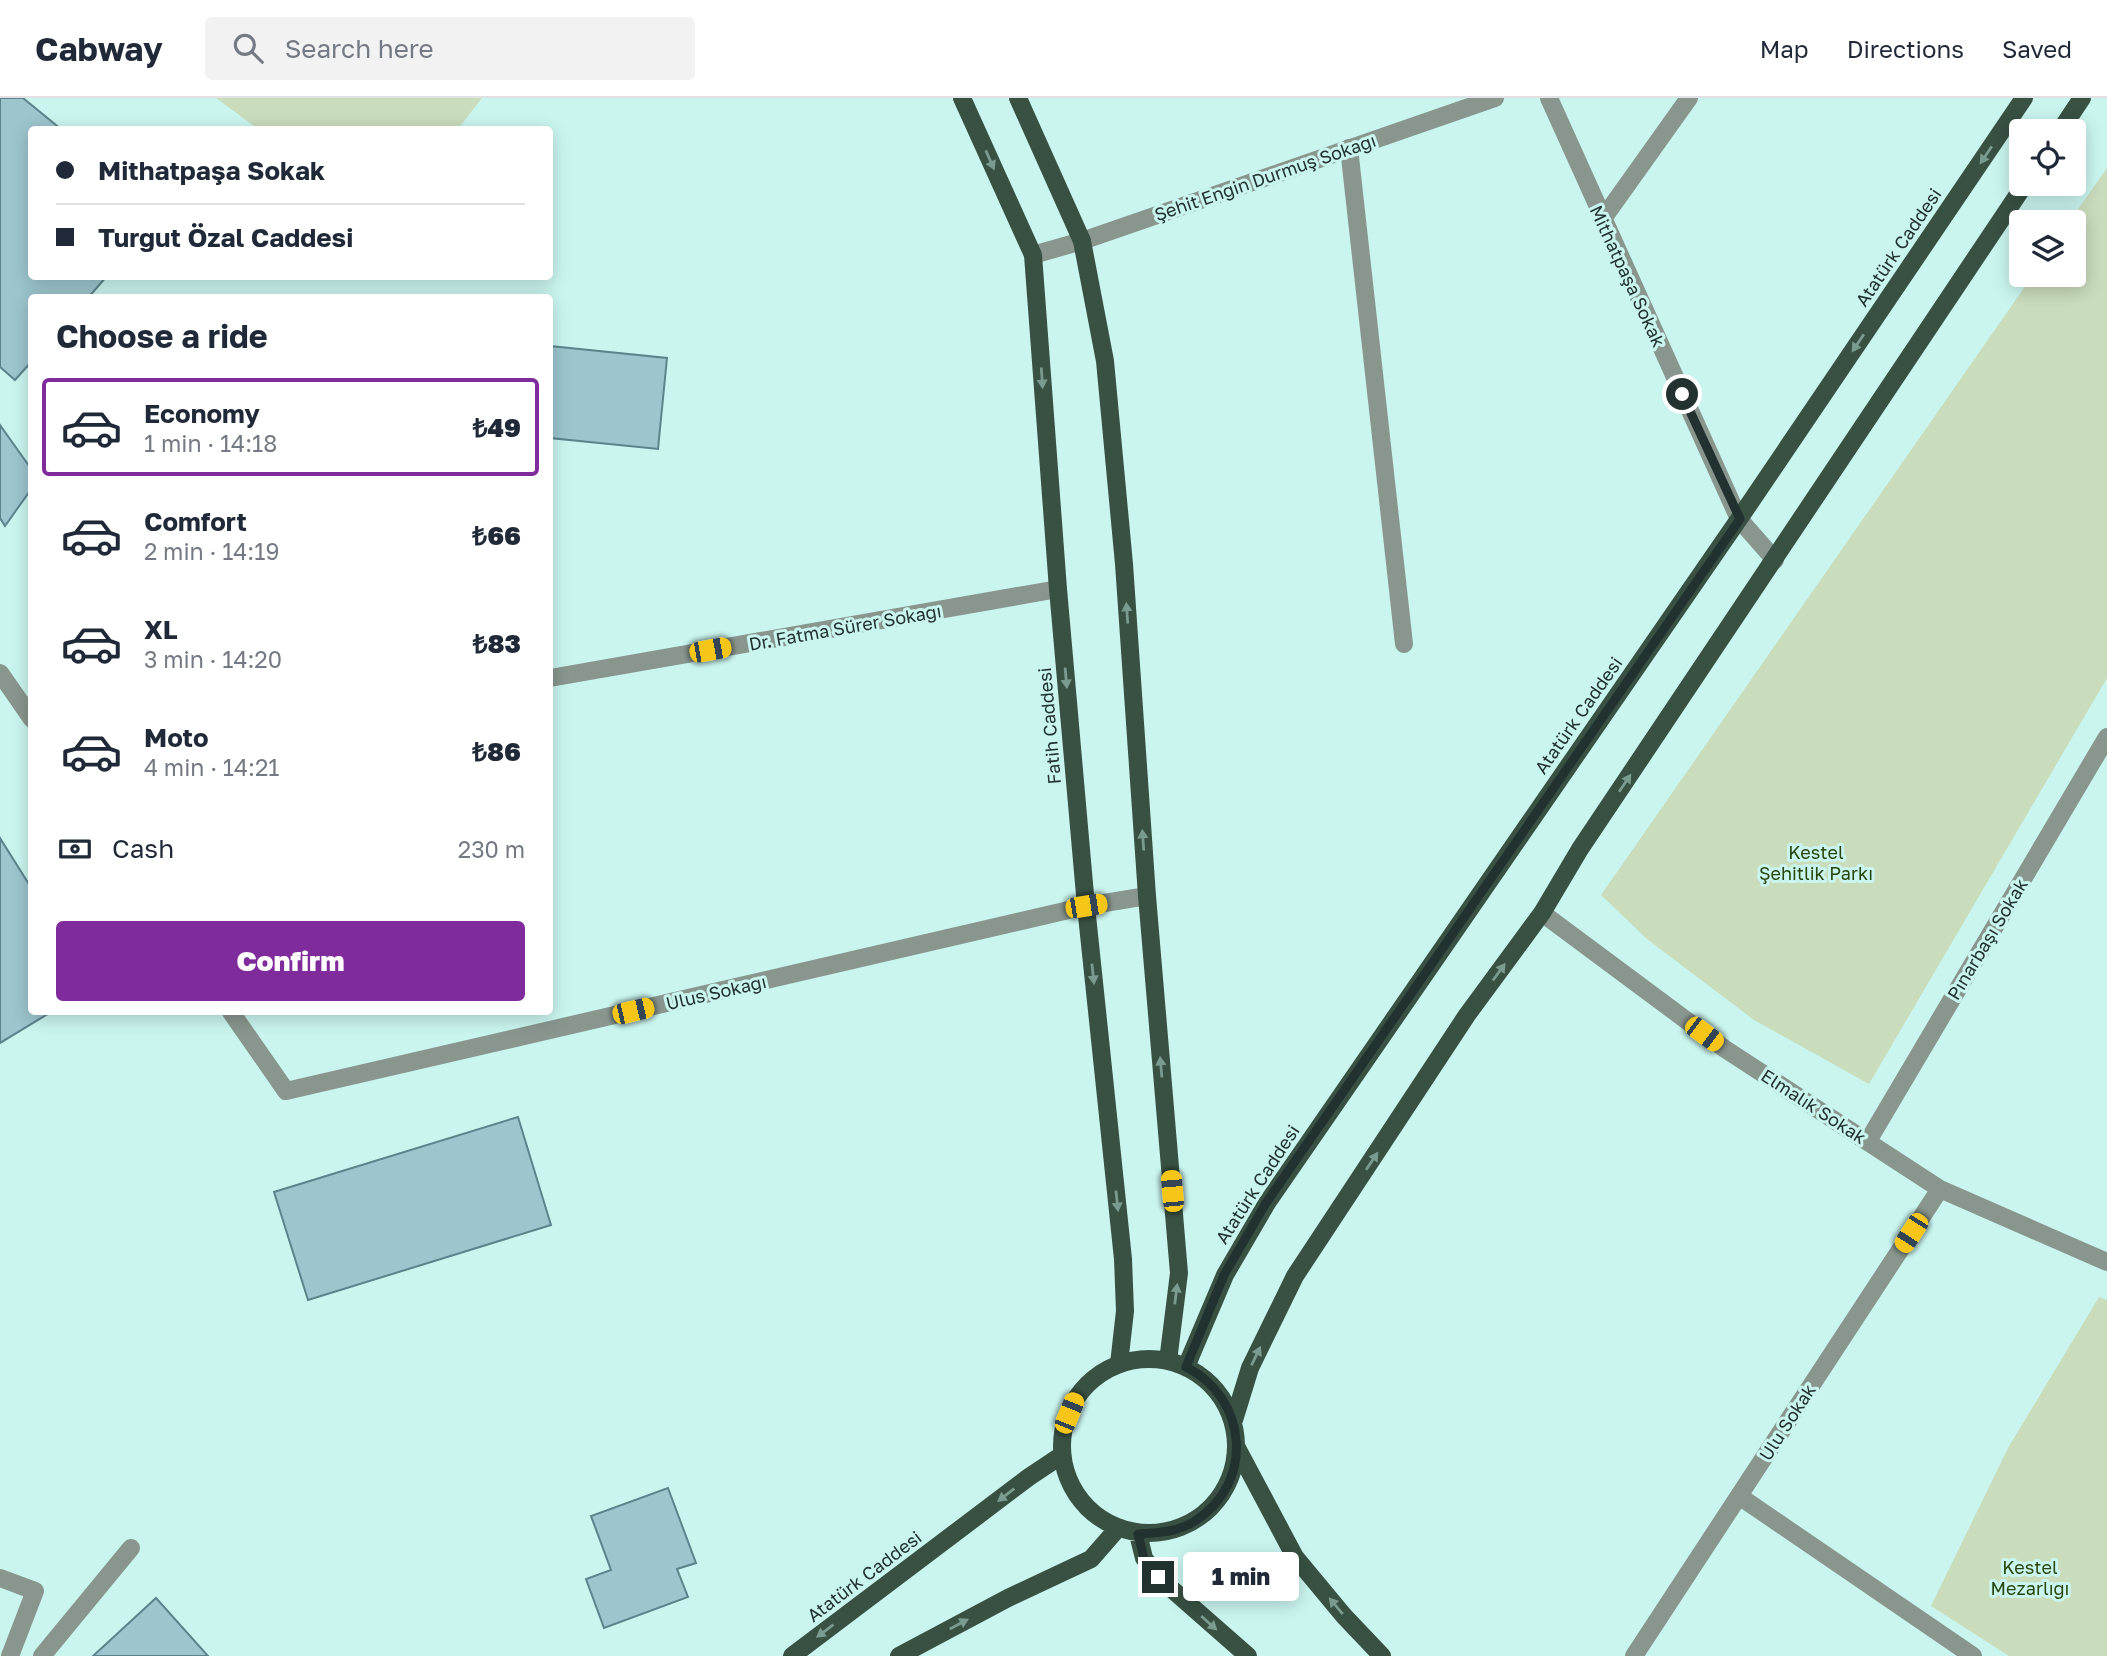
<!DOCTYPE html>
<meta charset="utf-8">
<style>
body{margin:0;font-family:"Golos Text",sans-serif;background:#f2f2f3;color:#1f2937;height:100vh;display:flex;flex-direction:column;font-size:26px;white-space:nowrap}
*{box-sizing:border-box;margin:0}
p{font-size:23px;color:#747a83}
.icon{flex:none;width:38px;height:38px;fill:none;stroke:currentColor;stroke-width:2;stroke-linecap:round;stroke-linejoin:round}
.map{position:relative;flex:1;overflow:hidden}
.sheet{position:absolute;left:28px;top:196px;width:525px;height:721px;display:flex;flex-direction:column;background:#fff;border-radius:7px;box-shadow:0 4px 18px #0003}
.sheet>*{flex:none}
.banner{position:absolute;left:28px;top:28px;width:525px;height:154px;border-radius:7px;box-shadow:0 4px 18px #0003;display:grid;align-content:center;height:154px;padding:0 28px;background:#fff}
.controls{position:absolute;left:2009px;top:21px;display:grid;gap:14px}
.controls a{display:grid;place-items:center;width:77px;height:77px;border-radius:7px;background:#fff;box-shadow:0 4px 18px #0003;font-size:35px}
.end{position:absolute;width:32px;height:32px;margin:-16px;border:9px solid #223230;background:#fff;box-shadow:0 0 0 4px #fff}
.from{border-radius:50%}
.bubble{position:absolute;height:49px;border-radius:7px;background:#fff;box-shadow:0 4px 18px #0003;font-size:23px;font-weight:800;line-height:49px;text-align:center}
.car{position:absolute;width:21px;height:42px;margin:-21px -10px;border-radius:9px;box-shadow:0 0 5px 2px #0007;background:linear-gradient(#f5c518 24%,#345 0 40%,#f5c518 0 76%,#345 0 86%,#f5c518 0)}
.banner b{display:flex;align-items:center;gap:24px;height:66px;font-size:26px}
.banner b+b{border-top:2px solid #e0e1e3}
.banner i{width:18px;height:18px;background:#1f2937}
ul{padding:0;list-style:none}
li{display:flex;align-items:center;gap:21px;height:98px;margin:0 14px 10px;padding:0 14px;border:4px solid transparent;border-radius:7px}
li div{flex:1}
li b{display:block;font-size:26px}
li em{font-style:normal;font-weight:800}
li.on{border-color:#7f2b9b}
li>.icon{width:63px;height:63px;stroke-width:1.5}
h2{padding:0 28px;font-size:32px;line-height:84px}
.pay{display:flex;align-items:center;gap:18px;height:77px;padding:0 28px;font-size:26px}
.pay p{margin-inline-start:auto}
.button{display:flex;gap:14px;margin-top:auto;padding:14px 28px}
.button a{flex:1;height:80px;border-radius:7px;background:#7f2b9b;color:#fff;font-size:28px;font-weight:800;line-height:80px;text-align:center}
header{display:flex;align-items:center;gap:42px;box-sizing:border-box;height:98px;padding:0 35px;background:#fff;border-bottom:2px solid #e0e1e3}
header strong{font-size:33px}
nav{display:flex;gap:38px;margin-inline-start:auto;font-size:24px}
.search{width:490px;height:63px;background:#f2f2f3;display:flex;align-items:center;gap:18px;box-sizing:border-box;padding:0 24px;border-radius:7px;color:#747a83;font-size:26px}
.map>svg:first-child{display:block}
.green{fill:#c9dcbc}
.building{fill:#9cc5ce;stroke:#5c838b;stroke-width:2}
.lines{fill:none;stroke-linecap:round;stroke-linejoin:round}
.minor{stroke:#88968e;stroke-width:18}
.major{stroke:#385143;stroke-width:18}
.oneway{fill:#7a9b90}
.route{stroke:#223230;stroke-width:9}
.labels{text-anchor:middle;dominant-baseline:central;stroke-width:6;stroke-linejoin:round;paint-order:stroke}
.street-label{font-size:18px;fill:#223230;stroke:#caf5ef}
.park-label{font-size:18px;fill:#28450c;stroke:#caf5ef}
</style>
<header>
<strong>Cabway</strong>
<div class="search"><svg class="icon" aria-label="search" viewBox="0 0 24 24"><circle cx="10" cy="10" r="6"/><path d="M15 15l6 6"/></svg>Search here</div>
<nav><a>Map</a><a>Directions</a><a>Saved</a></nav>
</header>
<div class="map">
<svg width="2107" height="1558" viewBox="0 0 2107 1558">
<rect width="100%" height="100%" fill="#caf5ef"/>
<path class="green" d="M 216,0 L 482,0 L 458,31 L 258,31 Z
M 2107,70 L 2107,580 L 1869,986 L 1754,922 L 1647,841 L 1601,797 L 2033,177 L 2074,177 L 2074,124 L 2069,124 Z
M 2099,1199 L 2107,1202 L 2107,1558 L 2009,1558 L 1931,1508 L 2008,1350 Z"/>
<path class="building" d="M 0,0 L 23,0 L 62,32 L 32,32 L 32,178 L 107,178 L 88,200 L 32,200 L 32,263 L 15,282 L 0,269 Z
M 550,248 L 667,260 L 658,351 L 550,340 Z
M 0,327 L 32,372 L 32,390 L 5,428 L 0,420 Z
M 0,740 L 32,791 L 32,914 L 51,914 L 0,945 Z
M 518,1019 L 551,1127 L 308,1202 L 274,1094 Z
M 668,1390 L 696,1465 L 677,1471 L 688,1499 L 604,1530 L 586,1481 L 611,1472 L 591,1418 Z
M 156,1500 L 208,1558 L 93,1558 Z"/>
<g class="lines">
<path class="minor" d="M 1549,0 L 1739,421 L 1775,462
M 1349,50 L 1404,546
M 1602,122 L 1689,0
M 1033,157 L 1082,143 L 1495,0
M 0,575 L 32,621
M 550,580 L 1058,491
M 1542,815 L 1725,951 L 1940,1091 L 2107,1164
M 231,914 L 286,993 L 1086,808 L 1147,798
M 1868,1043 L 2107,639
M 1739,1398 L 1973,1558
M 0,1480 L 35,1493 L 10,1558
M 42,1558 L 131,1450
M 1634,1558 L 1940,1091"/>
<path class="major" d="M 962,0 L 1033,157 L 1058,491 L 1086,808 L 1123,1161 L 1125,1213 L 1119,1266
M 1018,0 L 1082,143 L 1105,263 L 1124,466 L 1147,798 L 1179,1175 L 1168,1263
M 2060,33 L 2082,0
M1062 1348a87 87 0 1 1 174 0a87 87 0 1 1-174 0Z
M 1186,1269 L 1225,1177 L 1267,1105 L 1739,421 L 2024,0
M 1234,1322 L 1250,1270 L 1295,1178 L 1467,917 L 1542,815 L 1580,751 L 2025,86
M 1237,1350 L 1295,1459 L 1344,1518 L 1382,1558
M 1138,1436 L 1144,1460 L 1158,1479 L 1248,1558
M 792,1558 L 1029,1379 L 1062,1357
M 899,1558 L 1008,1500 L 1091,1461 L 1118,1430"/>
</g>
<defs><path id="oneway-solid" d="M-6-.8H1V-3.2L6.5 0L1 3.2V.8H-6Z" transform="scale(1.75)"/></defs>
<g class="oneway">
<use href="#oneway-solid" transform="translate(1986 57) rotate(124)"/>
<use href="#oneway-solid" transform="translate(990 62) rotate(66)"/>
<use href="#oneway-solid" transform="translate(1858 245) rotate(124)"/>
<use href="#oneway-solid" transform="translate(1042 280) rotate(86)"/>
<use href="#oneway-solid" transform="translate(1127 515) rotate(-94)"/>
<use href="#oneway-solid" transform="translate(1066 580) rotate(85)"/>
<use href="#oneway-solid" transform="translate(1625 685) rotate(-56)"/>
<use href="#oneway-solid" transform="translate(1143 742) rotate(-94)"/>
<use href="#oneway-solid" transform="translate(1499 874) rotate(-54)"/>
<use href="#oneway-solid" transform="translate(1093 876) rotate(84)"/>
<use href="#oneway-solid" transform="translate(1161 969) rotate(-95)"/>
<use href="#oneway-solid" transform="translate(1372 1063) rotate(-56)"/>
<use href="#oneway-solid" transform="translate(1117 1103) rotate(84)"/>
<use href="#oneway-solid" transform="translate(1176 1196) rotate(-83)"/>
<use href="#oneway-solid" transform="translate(1256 1258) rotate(-64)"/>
<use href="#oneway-solid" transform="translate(1006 1397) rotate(142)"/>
<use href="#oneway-solid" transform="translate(1336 1508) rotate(-130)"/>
<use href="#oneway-solid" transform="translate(1209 1525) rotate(42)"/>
<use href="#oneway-solid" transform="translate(959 1526) rotate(-28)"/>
<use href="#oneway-solid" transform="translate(825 1533) rotate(143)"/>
</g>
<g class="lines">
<path class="route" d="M 1158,1479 L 1144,1460 L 1138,1436 C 1158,1435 1178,1434 1195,1423 C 1255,1385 1248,1300 1186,1269 L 1224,1177 L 1266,1105 L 1740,421 L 1682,296"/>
</g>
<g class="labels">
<g class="street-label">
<text transform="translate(1265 79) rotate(-19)">Şehit Engin Durmuş Sokağı</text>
<text transform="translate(1898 149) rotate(-56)">Atatürk Caddesi</text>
<text transform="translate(1628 178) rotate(65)">Mithatpaşa Sokak</text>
<text transform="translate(845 529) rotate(-10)">Dr. Fatma Sürer Sokağı</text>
<text transform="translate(1578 617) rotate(-55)">Atatürk Caddesi</text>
<text transform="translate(1049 628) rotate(-95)">Fatih Caddesi</text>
<text transform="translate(1987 841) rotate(-59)">Pınarbaşı Sokak</text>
<text transform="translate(716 894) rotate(-13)">Ulus Sokağı</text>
<text transform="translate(1814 1008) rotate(33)">Elmalık Sokak</text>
<text transform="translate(1257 1086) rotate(-57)">Atatürk Caddesi</text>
<text transform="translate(1787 1324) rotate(-57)">Ulu Sokak</text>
<text transform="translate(864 1478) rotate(-37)">Atatürk Caddesi</text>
</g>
<g class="park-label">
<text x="1816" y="754">Kestel<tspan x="1816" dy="21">Şehitlik Parkı</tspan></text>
<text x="2030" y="1469">Kestel<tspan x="2030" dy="21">Mezarlığı</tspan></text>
</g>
</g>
</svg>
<div class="controls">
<a><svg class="icon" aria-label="locate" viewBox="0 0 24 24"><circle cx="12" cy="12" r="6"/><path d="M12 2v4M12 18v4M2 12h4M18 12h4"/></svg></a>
<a><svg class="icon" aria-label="layers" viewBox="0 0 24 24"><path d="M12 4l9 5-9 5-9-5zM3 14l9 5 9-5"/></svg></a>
</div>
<i class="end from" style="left:1682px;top:296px"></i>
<i class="end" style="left:1158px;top:1479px"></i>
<div class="bubble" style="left:1183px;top:1454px;width:116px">1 min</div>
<i class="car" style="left:710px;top:552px;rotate:80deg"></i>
<i class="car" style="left:1086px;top:808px;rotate:81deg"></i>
<i class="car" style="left:633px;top:913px;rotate:77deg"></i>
<i class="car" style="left:1704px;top:936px;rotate:127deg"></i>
<i class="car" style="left:1172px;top:1093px;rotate:355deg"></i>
<i class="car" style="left:1911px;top:1135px;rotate:213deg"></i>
<i class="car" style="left:1069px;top:1315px;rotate:22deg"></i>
<div class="banner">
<b><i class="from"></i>Mithatpaşa Sokak</b>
<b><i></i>Turgut Özal Caddesi</b>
</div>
<section class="sheet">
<h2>Choose a ride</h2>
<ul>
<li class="on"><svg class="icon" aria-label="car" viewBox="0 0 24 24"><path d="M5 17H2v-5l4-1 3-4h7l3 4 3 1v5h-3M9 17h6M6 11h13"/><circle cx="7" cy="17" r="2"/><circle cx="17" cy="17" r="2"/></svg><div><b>Economy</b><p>1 min · 14:18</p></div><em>₺49</em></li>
<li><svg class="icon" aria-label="car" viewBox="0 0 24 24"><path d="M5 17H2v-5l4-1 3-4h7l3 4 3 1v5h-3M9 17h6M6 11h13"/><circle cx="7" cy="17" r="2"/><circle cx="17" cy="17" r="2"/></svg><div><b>Comfort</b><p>2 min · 14:19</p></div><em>₺66</em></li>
<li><svg class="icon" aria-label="car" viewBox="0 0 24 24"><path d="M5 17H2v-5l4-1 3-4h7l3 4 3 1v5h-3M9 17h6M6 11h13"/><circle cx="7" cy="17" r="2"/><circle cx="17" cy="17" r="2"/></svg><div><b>XL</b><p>3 min · 14:20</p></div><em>₺83</em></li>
<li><svg class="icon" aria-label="car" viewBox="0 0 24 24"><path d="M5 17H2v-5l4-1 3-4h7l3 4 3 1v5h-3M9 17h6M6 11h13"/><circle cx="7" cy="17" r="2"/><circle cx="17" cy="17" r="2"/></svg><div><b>Moto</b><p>4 min · 14:21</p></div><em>₺86</em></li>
</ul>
<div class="pay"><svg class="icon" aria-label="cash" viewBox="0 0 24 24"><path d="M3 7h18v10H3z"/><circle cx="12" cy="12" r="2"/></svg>Cash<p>230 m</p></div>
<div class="button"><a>Confirm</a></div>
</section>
</div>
